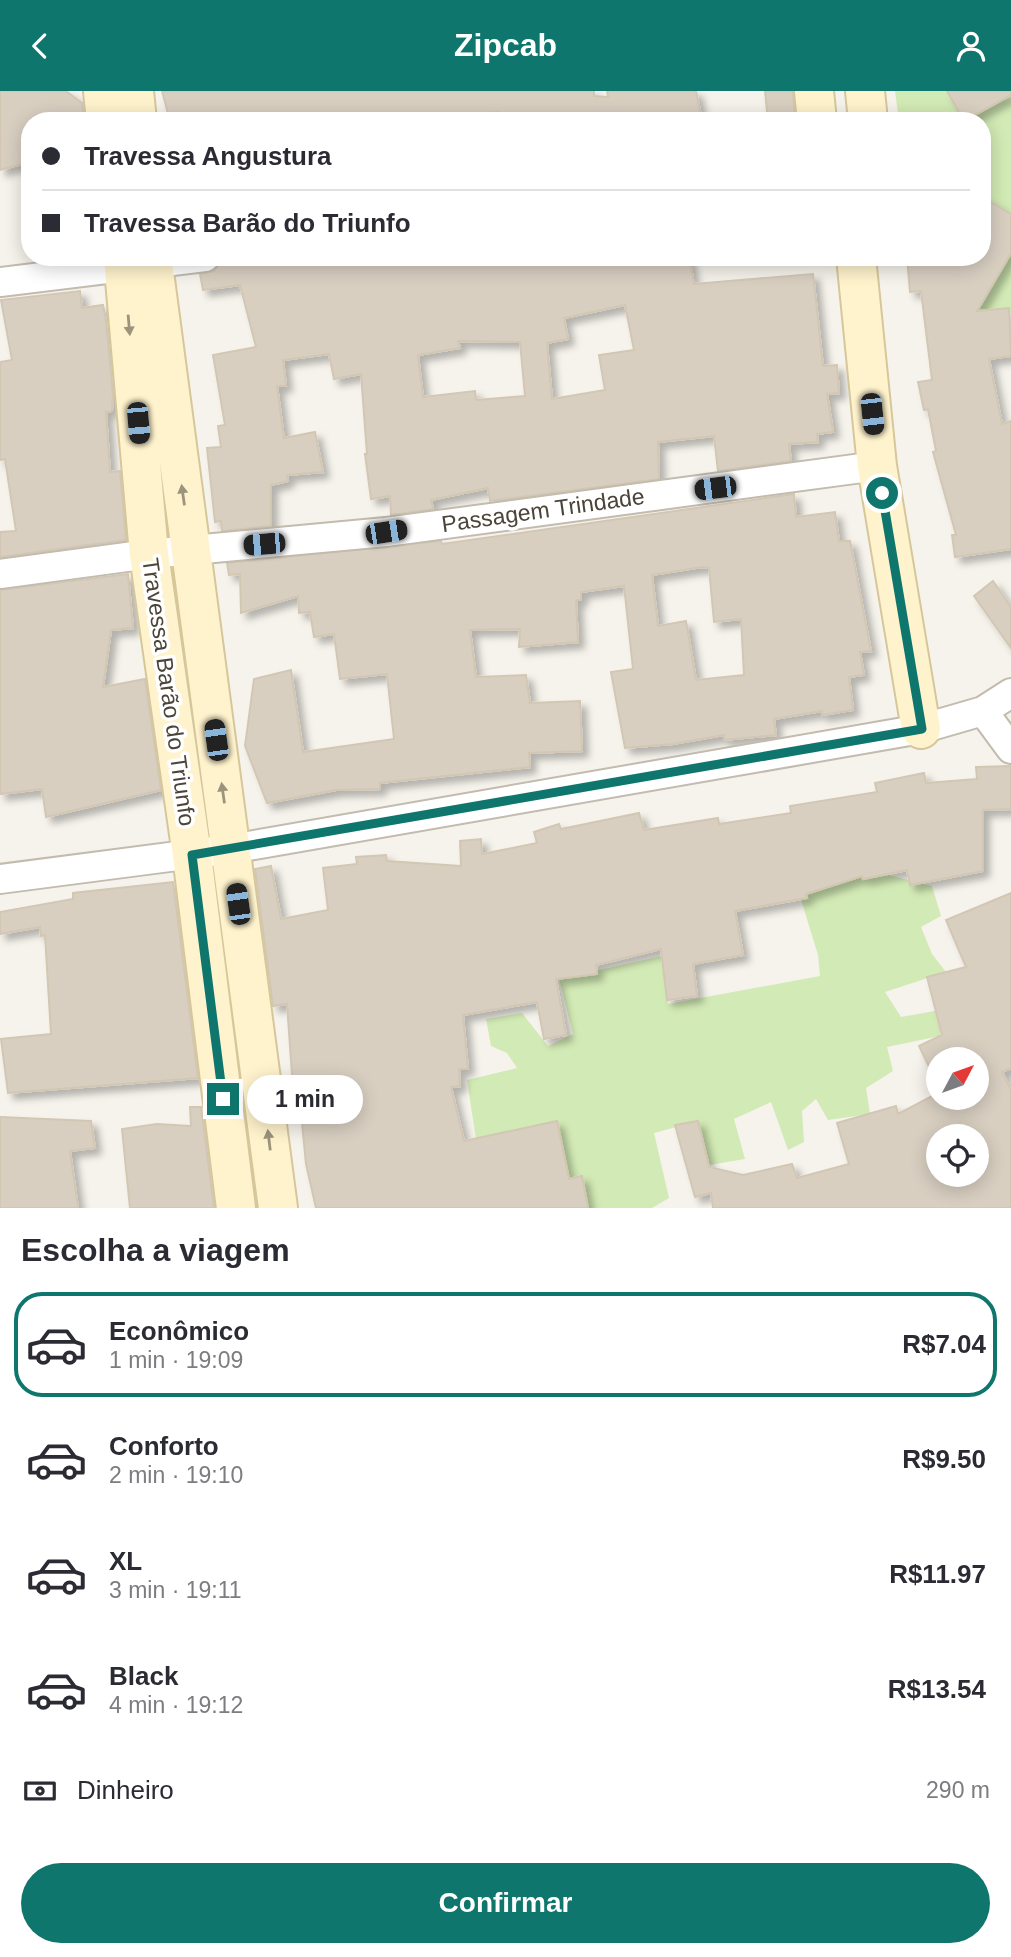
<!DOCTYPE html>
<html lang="pt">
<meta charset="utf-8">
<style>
body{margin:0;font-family:Helvetica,sans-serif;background:#f7f7f7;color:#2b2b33;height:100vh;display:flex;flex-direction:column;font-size:26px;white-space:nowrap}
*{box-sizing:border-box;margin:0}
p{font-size:23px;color:#7c7c81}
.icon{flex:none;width:38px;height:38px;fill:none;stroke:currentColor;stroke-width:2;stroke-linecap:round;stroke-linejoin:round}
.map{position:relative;height:1117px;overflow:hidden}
.panel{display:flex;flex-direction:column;background:#fff;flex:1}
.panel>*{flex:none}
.top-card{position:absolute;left:21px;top:21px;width:970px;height:154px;border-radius:28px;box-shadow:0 4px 18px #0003;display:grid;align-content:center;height:154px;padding:0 21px;background:#fff}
.needle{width:46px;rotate:49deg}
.fabs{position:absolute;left:926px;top:956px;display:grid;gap:14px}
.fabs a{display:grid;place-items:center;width:63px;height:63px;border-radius:50%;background:#fff;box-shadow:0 4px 18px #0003;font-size:35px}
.end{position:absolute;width:32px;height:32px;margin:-16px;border:9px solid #0f766e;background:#fff;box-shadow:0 0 0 4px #fff}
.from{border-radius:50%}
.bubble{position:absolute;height:49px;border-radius:24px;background:#fff;box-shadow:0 4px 18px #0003;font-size:23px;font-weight:800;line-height:49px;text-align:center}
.car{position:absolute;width:21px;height:42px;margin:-21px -10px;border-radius:9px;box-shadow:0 0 5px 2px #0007;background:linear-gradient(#222 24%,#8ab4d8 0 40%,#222 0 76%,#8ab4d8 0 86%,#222 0)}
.top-card b{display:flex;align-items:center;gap:24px;height:66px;font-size:26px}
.top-card b+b{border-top:2px solid #e1e1e2}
.top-card i{width:18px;height:18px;background:#2b2b33}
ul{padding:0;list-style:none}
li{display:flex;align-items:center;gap:21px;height:105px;margin:0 14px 10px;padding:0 7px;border:4px solid transparent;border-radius:28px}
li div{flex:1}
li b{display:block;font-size:26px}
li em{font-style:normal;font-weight:800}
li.active{border-color:#0f766e}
li>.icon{width:63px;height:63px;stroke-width:1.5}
h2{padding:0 21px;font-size:32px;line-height:84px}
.pay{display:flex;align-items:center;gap:18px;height:77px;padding:0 21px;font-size:26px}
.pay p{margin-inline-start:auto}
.action{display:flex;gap:14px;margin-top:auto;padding:14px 21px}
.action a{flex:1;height:80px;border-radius:42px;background:#0f766e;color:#fff;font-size:28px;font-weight:800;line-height:80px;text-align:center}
header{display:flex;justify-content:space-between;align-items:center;height:91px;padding:0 21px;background:#0f766e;color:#fff;font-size:32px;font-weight:800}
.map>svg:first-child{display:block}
.green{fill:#d2eab5}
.building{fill:#d8cfc1;stroke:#d3c7b4;stroke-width:2;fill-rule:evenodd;filter:url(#shadow)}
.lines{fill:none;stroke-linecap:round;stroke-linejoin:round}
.street-casing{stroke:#c2bbae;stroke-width:32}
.secondary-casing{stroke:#d6c79b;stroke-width:42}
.street{stroke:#fff;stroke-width:28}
.secondary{stroke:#fff3cd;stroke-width:38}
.oneway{fill:#9c937c}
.route{stroke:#0f766e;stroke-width:9}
.labels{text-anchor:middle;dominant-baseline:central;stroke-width:7;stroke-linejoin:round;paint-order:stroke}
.street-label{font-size:23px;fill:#4b4439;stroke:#fff}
</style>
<header><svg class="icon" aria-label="back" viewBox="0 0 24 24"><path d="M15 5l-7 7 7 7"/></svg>Zipcab<svg class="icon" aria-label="person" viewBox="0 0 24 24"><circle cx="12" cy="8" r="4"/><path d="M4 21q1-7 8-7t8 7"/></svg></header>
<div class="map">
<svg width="1011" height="1117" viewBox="0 0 1011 1117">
<defs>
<filter id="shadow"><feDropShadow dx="6" dy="6" stdDeviation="3.5" flood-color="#0004"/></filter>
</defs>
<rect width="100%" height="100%" fill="#f6f3ec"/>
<path class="green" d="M 895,0 L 1011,0 L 1011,223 L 1009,217 L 924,226 L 916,166 L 982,166 L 982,30 L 899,30 Z
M 845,768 L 863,788 L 889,784 L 932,795 L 941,825 L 921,836 L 932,863 L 946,881 L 885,901 L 901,926 L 940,919 L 940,945 L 887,956 L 893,980 L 866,997 L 870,1023 L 828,1029 L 816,1008 L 802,1020 L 804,1051 L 788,1059 L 771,1011 L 734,1028 L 745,1068 L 709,1074 L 698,1030 L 654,1042 L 669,1107 L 652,1117 L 571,1117 L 511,1082 L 563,1059 L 557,1030 L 477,1055 L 467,989 L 517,977 L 507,962 L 491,955 L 486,928 L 522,922 L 548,955 L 573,943 L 559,888 L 662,865 L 668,913 L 820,885 L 818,864 L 799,802 Z"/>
<path class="building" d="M 0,0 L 66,0 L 82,12 L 84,30 L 30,30 L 30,71 L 0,79 Z
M 162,0 L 594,0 L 594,5 L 608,6 L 607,0 L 696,0 L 702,30 L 573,30 L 573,24 L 540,29 L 539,22 L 499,28 L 498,21 L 440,26 L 442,30 L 170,30 Z
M 765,0 L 793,0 L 795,30 L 768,30 Z
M 947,0 L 1011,0 L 1011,4 L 964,30 Z
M 982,106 L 1011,123 L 1011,162 L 977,220 L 1009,217 L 1011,265 L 989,268 L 1002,333 L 1011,330 L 1011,458 L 955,466 L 952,444 L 956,444 L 933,361 L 936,360 L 928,318 L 924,319 L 918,291 L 932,289 L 921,200 L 910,201 L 907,166 L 982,166 Z
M 251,166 L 689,166 L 694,193 L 813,183 L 823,275 L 837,274 L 839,302 L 827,303 L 833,341 L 817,343 L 818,351 L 789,353 L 791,370 L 718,380 L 714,345 L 658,351 L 659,388 L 490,410 L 488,397 L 431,409 L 433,418 L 391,424 L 390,405 L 371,408 L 365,363 L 367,363 L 361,283 L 334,288 L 329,263 L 283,269 L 286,295 L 277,295 L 284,347 L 315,341 L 323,381 L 287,384 L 288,390 L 271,394 L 271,435 L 222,440 L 221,430 L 215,431 L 207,357 L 221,356 L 218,335 L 225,334 L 213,264 L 256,256 L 240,194 L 203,199 L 200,183 L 214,180 L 221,170 ZM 625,214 L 634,259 L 599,264 L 605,299 L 552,308 L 547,252 L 568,248 L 564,227 ZM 458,250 L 520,251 L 525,305 L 476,309 L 475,300 L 423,306 L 418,264 L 460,257 Z
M 80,200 L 82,217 L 103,214 L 106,230 L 113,305 L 112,320 L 106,321 L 110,381 L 120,380 L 126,449 L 0,466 L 0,441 L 16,440 L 5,368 L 0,369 L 0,271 L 12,269 L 1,209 Z
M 794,403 L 796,426 L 835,421 L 839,450 L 850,450 L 871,560 L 860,561 L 864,584 L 849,586 L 853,619 L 822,624 L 822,620 L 774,628 L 776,644 L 724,649 L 724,644 L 673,653 L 625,657 L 611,581 L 633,578 L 624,495 L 581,501 L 581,509 L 576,509 L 578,551 L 519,556 L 520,538 L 470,539 L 476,586 L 526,584 L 530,612 L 580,610 L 582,660 L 529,662 L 530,676 L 380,692 L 380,698 L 336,699 L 267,712 L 245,655 L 254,588 L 291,579 L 303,661 L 394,648 L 387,583 L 340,588 L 334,543 L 314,546 L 310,521 L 299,522 L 298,505 L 241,522 L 240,483 L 229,484 L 227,472 L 441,450 L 442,453 ZM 702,476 L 709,477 L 714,531 L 741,528 L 744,584 L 696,589 L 686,530 L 658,535 L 652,484 Z
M 128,483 L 133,537 L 111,539 L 103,596 L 145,588 L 161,699 L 46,726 L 42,698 L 0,703 L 0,499 Z
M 993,490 L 1011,516 L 1011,557 L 974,505 Z
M 1011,675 L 1011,718 L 983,719 L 983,780 L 910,794 L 907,779 L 863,788 L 862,785 L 806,803 L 807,807 L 735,820 L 743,864 L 693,873 L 697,905 L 667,909 L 661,858 L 596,874 L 597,883 L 556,888 L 566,944 L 544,948 L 537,911 L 463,924 L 468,978 L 459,978 L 460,995 L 451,996 L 464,1050 L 557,1030 L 569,1088 L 582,1085 L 588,1117 L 316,1117 L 306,1073 L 300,1011 L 294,1012 L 287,913 L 273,915 L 255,778 L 271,775 L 281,828 L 328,819 L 323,777 L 357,773 L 356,766 L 386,764 L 387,770 L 461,775 L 460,750 L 481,748 L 482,763 L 537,752 L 534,741 L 559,733 L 561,738 L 639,722 L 644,739 L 718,727 L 719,733 L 791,722 L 790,715 L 877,701 L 875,692 L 924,682 L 926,692 L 977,688 L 976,676 Z
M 173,791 L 198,987 L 8,1002 L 1,948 L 51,943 L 45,844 L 41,845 L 40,836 L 0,843 L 0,821 L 73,808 L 73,802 Z
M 1011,802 L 1011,977 L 1002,981 L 1011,999 L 1011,1117 L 713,1117 L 711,1102 L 695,1106 L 675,1034 L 698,1030 L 709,1076 L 743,1084 L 792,1073 L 797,1087 L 849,1073 L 837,1032 L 896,1015 L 898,1023 L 938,1002 L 938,1006 L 976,1006 L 976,968 L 938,968 L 938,994 L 919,955 L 942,944 L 927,886 L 966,876 L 946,829 ZM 938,1045 L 976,1045 L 976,1083 L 938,1083 Z
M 190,1016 L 201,1016 L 214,1117 L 130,1117 L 122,1038 L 157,1033 L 191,1035 Z
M 0,1026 L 91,1030 L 95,1057 L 70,1060 L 78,1117 L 0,1117 Z"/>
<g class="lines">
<defs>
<path id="street" d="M 0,191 L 205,166
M 0,483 L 149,463 L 386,441 L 877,375
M 983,620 L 1011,658
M 0,788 L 231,758 L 921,638 L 983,620 L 1011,602"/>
<path id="secondary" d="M 103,0 L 106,30
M 134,0 L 137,30
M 814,0 L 817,30
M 865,0 L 868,30
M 123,166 L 149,463 L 192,764 L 236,1117
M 152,166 L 278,1117
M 856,166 L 877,375 L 921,638"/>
</defs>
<use href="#street" class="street-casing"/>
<use href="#secondary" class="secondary-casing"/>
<use href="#street" class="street"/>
<use href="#secondary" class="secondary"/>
</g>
<defs><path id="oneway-solid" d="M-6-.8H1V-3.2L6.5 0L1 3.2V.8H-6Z" transform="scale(1.75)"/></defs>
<g class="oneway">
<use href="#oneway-solid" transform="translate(129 234) rotate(85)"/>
<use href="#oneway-solid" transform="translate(183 404) rotate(-98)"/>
<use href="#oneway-solid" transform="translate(223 702) rotate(-98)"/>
<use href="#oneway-solid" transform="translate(269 1049) rotate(-97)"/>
</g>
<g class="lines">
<path class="route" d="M 223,1008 L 192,764 L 922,638 L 882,402"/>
</g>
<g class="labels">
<g class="street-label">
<text transform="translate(543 419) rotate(-8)">Passagem Trindade</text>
<text transform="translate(169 601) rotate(82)">Travessa Barão do Triunfo</text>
</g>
</g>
</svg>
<div class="fabs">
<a><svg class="needle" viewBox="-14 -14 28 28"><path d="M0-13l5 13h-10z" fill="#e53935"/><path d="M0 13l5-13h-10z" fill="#7c7c81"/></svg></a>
<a><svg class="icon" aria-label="locate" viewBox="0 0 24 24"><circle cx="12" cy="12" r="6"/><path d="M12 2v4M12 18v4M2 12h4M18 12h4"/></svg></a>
</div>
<i class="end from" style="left:882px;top:402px"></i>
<i class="end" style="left:223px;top:1008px"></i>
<div class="bubble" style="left:247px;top:984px;width:116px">1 min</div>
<i class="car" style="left:872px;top:323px;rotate:174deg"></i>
<i class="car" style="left:138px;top:332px;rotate:175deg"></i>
<i class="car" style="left:715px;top:397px;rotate:263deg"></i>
<i class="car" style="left:386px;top:441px;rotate:81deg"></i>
<i class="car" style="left:264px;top:453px;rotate:265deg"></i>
<i class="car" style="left:216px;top:649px;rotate:352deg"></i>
<i class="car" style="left:238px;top:813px;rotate:352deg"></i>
<div class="top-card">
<b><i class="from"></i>Travessa Angustura</b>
<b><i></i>Travessa Barão do Triunfo</b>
</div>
</div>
<section class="panel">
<h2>Escolha a viagem</h2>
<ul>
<li class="active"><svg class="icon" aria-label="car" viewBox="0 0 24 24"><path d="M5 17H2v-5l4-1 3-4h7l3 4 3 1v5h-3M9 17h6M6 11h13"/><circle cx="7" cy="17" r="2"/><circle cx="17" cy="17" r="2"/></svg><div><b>Econômico</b><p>1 min · 19:09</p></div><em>R$7.04</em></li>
<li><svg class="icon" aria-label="car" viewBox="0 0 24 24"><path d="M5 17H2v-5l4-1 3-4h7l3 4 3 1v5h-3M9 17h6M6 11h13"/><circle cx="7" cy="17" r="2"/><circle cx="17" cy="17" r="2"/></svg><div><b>Conforto</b><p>2 min · 19:10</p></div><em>R$9.50</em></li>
<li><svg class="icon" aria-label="car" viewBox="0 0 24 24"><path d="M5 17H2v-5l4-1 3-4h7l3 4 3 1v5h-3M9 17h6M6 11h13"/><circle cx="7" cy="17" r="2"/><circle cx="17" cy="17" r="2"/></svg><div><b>XL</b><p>3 min · 19:11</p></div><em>R$11.97</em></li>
<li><svg class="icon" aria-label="car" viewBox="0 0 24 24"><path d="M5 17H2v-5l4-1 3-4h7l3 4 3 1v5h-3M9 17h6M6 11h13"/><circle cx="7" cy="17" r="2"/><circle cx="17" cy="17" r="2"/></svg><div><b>Black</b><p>4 min · 19:12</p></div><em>R$13.54</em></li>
</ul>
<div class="pay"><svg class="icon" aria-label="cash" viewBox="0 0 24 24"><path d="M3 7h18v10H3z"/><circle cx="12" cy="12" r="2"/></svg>Dinheiro<p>290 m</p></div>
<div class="action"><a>Confirmar</a></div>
</section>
